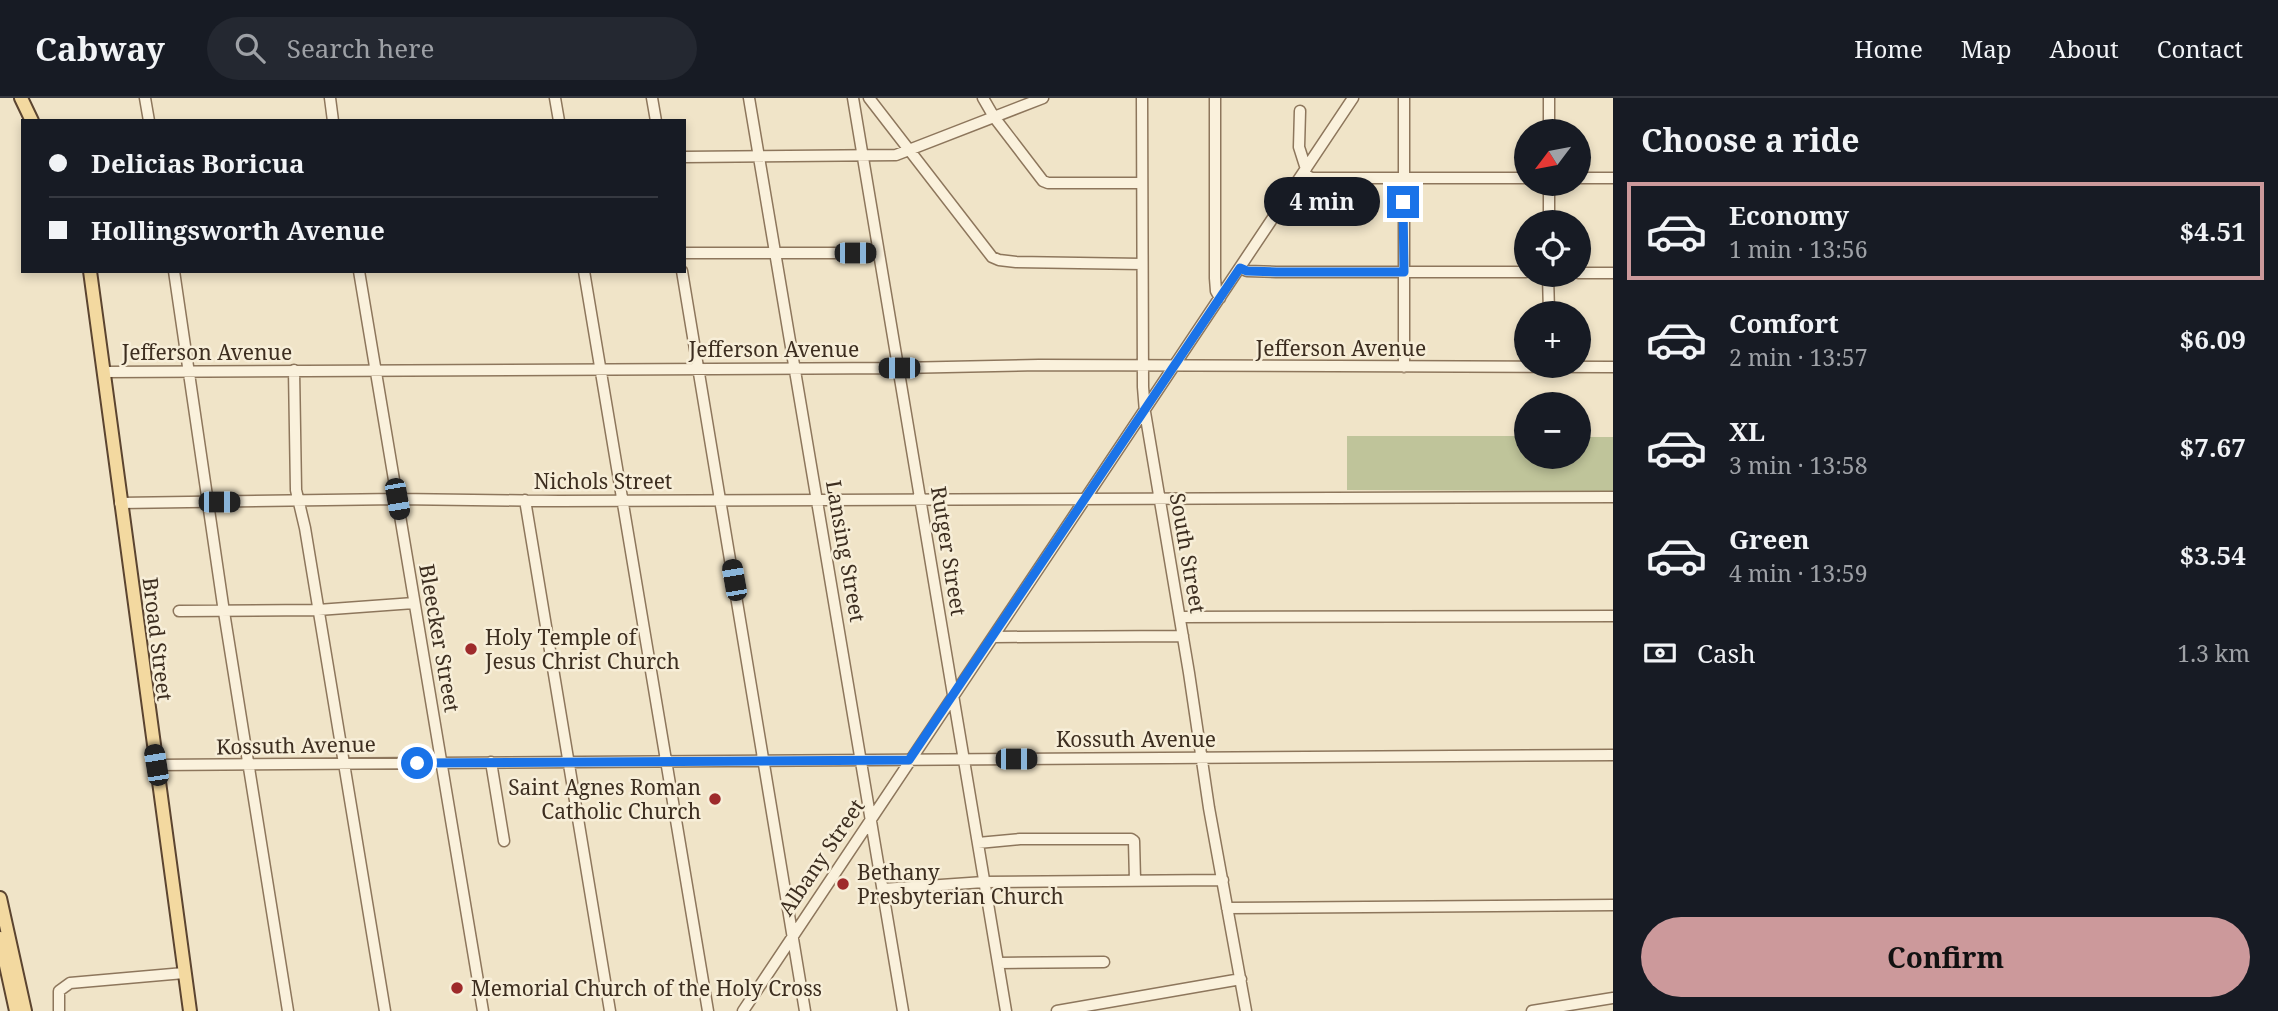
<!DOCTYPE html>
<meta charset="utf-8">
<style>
body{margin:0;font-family:"Noto Serif",serif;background:#242831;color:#f1f3f6;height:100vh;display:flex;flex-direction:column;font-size:26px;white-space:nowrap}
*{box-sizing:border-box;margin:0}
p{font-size:23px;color:#9ea1a6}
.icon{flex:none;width:38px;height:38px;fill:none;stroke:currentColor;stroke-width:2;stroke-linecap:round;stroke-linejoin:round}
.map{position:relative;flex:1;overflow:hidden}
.drawer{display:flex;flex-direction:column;background:#171b24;width:665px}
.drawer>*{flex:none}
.banner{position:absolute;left:21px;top:21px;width:665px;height:154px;border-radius:0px;box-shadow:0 4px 10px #0003;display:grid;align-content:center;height:154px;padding:0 28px;background:#171b24}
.needle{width:46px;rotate:238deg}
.controls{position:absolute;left:1514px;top:21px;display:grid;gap:14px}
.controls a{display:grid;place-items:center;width:77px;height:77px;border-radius:50%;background:#171b24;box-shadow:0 4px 10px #0003;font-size:35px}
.end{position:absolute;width:32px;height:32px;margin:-16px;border:9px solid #1a73e8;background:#fff;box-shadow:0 0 0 4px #fff}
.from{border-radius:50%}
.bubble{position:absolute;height:49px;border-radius:24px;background:#171b24;box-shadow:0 4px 10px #0003;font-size:23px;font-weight:700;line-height:49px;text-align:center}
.car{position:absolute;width:21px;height:42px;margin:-21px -10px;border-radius:9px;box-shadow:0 0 5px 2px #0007;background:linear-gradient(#222 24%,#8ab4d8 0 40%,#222 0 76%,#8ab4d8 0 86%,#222 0)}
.banner b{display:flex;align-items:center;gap:24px;height:66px;font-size:26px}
.banner b+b{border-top:2px solid #363941}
.banner i{width:18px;height:18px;background:#f1f3f6}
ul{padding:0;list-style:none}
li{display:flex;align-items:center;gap:21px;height:98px;margin:0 14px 10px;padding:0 14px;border:4px solid transparent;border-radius:0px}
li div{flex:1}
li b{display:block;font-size:26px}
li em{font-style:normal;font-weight:700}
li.current{border-color:#cc999b}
li>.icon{width:63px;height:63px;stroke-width:1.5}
h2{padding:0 28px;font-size:32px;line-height:84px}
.pay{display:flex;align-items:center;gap:18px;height:77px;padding:0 28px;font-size:26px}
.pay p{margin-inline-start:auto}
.button{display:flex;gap:14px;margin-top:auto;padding:14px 28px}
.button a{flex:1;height:80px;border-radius:42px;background:#cc999b;color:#111;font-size:28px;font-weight:700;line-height:80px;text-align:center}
header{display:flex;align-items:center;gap:42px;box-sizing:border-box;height:98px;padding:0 35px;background:#171b24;border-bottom:2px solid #363941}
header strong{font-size:33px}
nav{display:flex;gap:38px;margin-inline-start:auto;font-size:24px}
.search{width:490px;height:63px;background:#242831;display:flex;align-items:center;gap:18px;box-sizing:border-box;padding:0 24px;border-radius:38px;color:#9ea1a6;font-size:26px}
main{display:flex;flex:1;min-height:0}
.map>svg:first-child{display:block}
.cemetery{fill:#bfc49a}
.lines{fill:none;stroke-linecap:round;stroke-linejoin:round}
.minor-casing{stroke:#8d765c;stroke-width:13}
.major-casing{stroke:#5b4430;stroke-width:16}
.minor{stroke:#faf1dc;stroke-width:10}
.major{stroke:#f3d9a0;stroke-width:12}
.route{stroke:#1a73e8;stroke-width:9}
.poi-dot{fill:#9e2a2b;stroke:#f7eed8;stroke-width:2.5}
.labels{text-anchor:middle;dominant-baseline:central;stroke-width:5;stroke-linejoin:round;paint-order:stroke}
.street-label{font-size:21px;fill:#3d2e20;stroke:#f7eed8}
.poi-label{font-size:21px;fill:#3d2e20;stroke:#f7eed8;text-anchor:start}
</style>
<header>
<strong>Cabway</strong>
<div class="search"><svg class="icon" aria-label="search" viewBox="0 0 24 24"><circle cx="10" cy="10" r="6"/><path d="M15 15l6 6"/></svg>Search here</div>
<nav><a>Home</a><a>Map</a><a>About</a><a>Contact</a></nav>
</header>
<main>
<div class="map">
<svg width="1613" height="913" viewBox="0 0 1613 913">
<rect width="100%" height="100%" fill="#f0e4c8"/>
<path class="cemetery" d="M 1347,338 L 1526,338 L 1526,359 L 1578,359 L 1579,339 L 1613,339 L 1613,393 L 1347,392 Z"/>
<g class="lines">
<defs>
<path id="minor" d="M 145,0 L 149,23
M 330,0 L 333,23
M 555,0 L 559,23
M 652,0 L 656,23
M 749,0 L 903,913
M 853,0 L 1006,913
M 869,0 L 992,159 L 999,162 L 1016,164 L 1142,166
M 983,0 L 994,19 L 1043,83 L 1048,85 L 1142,85
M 1142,0 L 1143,289 L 1145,314 L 1189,575 L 1209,710 L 1246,913
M 1215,0 L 1215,180 L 1216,193 L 1220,200
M 1300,13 L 1299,49 L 1306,71
M 1549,33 L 1549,0
M 684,59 L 896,57 L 1043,0
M 1303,76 L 1312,80 L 1526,80
M 1578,80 L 1613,80
M 1549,124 L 1549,86
M 684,155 L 879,155
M 1240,170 L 1247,173 L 1276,174 L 1526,174
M 174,173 L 224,514 L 288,913
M 359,173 L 483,913
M 584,173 L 708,913
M 682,173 L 805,913
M 1578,175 L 1613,175
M 1548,177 L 1549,215
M 1404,269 L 1404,0
M 294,272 L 296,392 L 305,430 L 385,913
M 104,274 L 899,270 L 1039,267 L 1613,269
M 525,402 L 610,913
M 120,405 L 397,401 L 559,403 L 1613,399
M 179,513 L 318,512 L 414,505
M 1180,519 L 1613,518
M 993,539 L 1183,538
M 491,664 L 504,743
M 156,667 L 1613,657
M 978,745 L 1020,741 L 1131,741 L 1134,743 L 1135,782
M 883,791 L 984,784 L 1223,782
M 1227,810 L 1613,807
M 998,865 L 1104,864
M 59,913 L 59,893 L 70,885 L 184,875
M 743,913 L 1353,0
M 1057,913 L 1241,881
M 1532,913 L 1613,900"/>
<path id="major" d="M 21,0 L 32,23
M 90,173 L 190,913
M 0,800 L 25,913
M 0,840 L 16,913"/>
</defs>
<use href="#minor" class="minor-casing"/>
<use href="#major" class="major-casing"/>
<use href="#minor" class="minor"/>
<use href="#major" class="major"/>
</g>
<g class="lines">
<path class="route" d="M 417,665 L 909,662 L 1240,170 L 1247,173 L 1276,174 L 1404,174 L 1403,104"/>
</g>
<g class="poi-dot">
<circle cx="471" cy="551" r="7"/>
<circle cx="715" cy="701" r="7"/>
<circle cx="843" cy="786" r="7"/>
<circle cx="457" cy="890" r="7"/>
</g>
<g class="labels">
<g class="street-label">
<text x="1341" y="250">Jefferson Avenue</text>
<text x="774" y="251">Jefferson Avenue</text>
<text x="207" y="254">Jefferson Avenue</text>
<text x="603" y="383">Nichols Street</text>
<text transform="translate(846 453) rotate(80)">Lansing Street</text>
<text transform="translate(949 453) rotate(81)">Rutger Street</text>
<text transform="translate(1188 455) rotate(80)">South Street</text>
<text transform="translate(440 540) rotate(80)">Bleecker Street</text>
<text transform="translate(158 541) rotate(83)">Broad Street</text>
<text x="1136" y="641">Kossuth Avenue</text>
<text transform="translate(296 647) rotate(-1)">Kossuth Avenue</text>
<text transform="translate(821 759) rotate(-56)">Albany Street</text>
</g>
<g class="poi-label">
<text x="485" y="539">Holy Temple of<tspan x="485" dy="24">Jesus Christ Church</tspan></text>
<text x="701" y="689" text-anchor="end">Saint Agnes Roman<tspan x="701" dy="24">Catholic Church</tspan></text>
<text x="857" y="774">Bethany<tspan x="857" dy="24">Presbyterian Church</tspan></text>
<text x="471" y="890">Memorial Church of the Holy Cross</text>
</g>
</g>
</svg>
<div class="controls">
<a><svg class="needle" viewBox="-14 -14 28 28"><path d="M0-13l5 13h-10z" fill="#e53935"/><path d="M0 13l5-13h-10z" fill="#9ea1a6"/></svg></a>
<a><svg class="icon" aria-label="locate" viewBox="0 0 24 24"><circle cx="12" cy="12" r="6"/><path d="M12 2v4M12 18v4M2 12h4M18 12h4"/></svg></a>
<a>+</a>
<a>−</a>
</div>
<i class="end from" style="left:417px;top:665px"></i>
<i class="end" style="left:1403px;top:104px"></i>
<div class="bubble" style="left:1264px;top:79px;width:116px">4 min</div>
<i class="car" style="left:855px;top:155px;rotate:90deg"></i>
<i class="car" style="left:899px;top:270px;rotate:270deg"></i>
<i class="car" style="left:397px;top:401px;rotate:170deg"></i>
<i class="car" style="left:219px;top:404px;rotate:90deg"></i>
<i class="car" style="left:734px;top:482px;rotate:350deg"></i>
<i class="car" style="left:1016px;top:661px;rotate:90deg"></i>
<i class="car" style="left:156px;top:667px;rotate:351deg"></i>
<div class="banner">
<b><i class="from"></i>Delicias Boricua</b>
<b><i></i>Hollingsworth Avenue</b>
</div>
</div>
<section class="drawer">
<h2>Choose a ride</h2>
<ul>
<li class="current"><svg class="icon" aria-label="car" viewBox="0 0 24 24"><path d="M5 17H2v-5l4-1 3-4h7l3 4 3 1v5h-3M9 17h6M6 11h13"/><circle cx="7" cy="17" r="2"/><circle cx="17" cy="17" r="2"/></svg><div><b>Economy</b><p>1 min · 13:56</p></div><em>$4.51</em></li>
<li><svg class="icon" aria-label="car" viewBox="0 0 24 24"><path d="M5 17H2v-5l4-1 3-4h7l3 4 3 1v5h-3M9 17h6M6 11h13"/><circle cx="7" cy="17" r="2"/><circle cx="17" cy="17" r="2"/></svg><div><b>Comfort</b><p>2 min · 13:57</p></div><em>$6.09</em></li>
<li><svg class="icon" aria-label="car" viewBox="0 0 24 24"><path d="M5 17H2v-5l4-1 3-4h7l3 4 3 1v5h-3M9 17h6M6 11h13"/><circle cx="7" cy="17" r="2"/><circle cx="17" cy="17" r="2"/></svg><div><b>XL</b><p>3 min · 13:58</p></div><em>$7.67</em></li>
<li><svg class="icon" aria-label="car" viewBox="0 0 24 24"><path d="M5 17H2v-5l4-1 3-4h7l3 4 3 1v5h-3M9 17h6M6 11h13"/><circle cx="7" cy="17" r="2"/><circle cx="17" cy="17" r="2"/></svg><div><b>Green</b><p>4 min · 13:59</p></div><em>$3.54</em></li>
</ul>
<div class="pay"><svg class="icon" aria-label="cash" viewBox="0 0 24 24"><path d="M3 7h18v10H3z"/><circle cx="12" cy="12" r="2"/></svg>Cash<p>1.3 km</p></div>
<div class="button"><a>Confirm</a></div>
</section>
</main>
